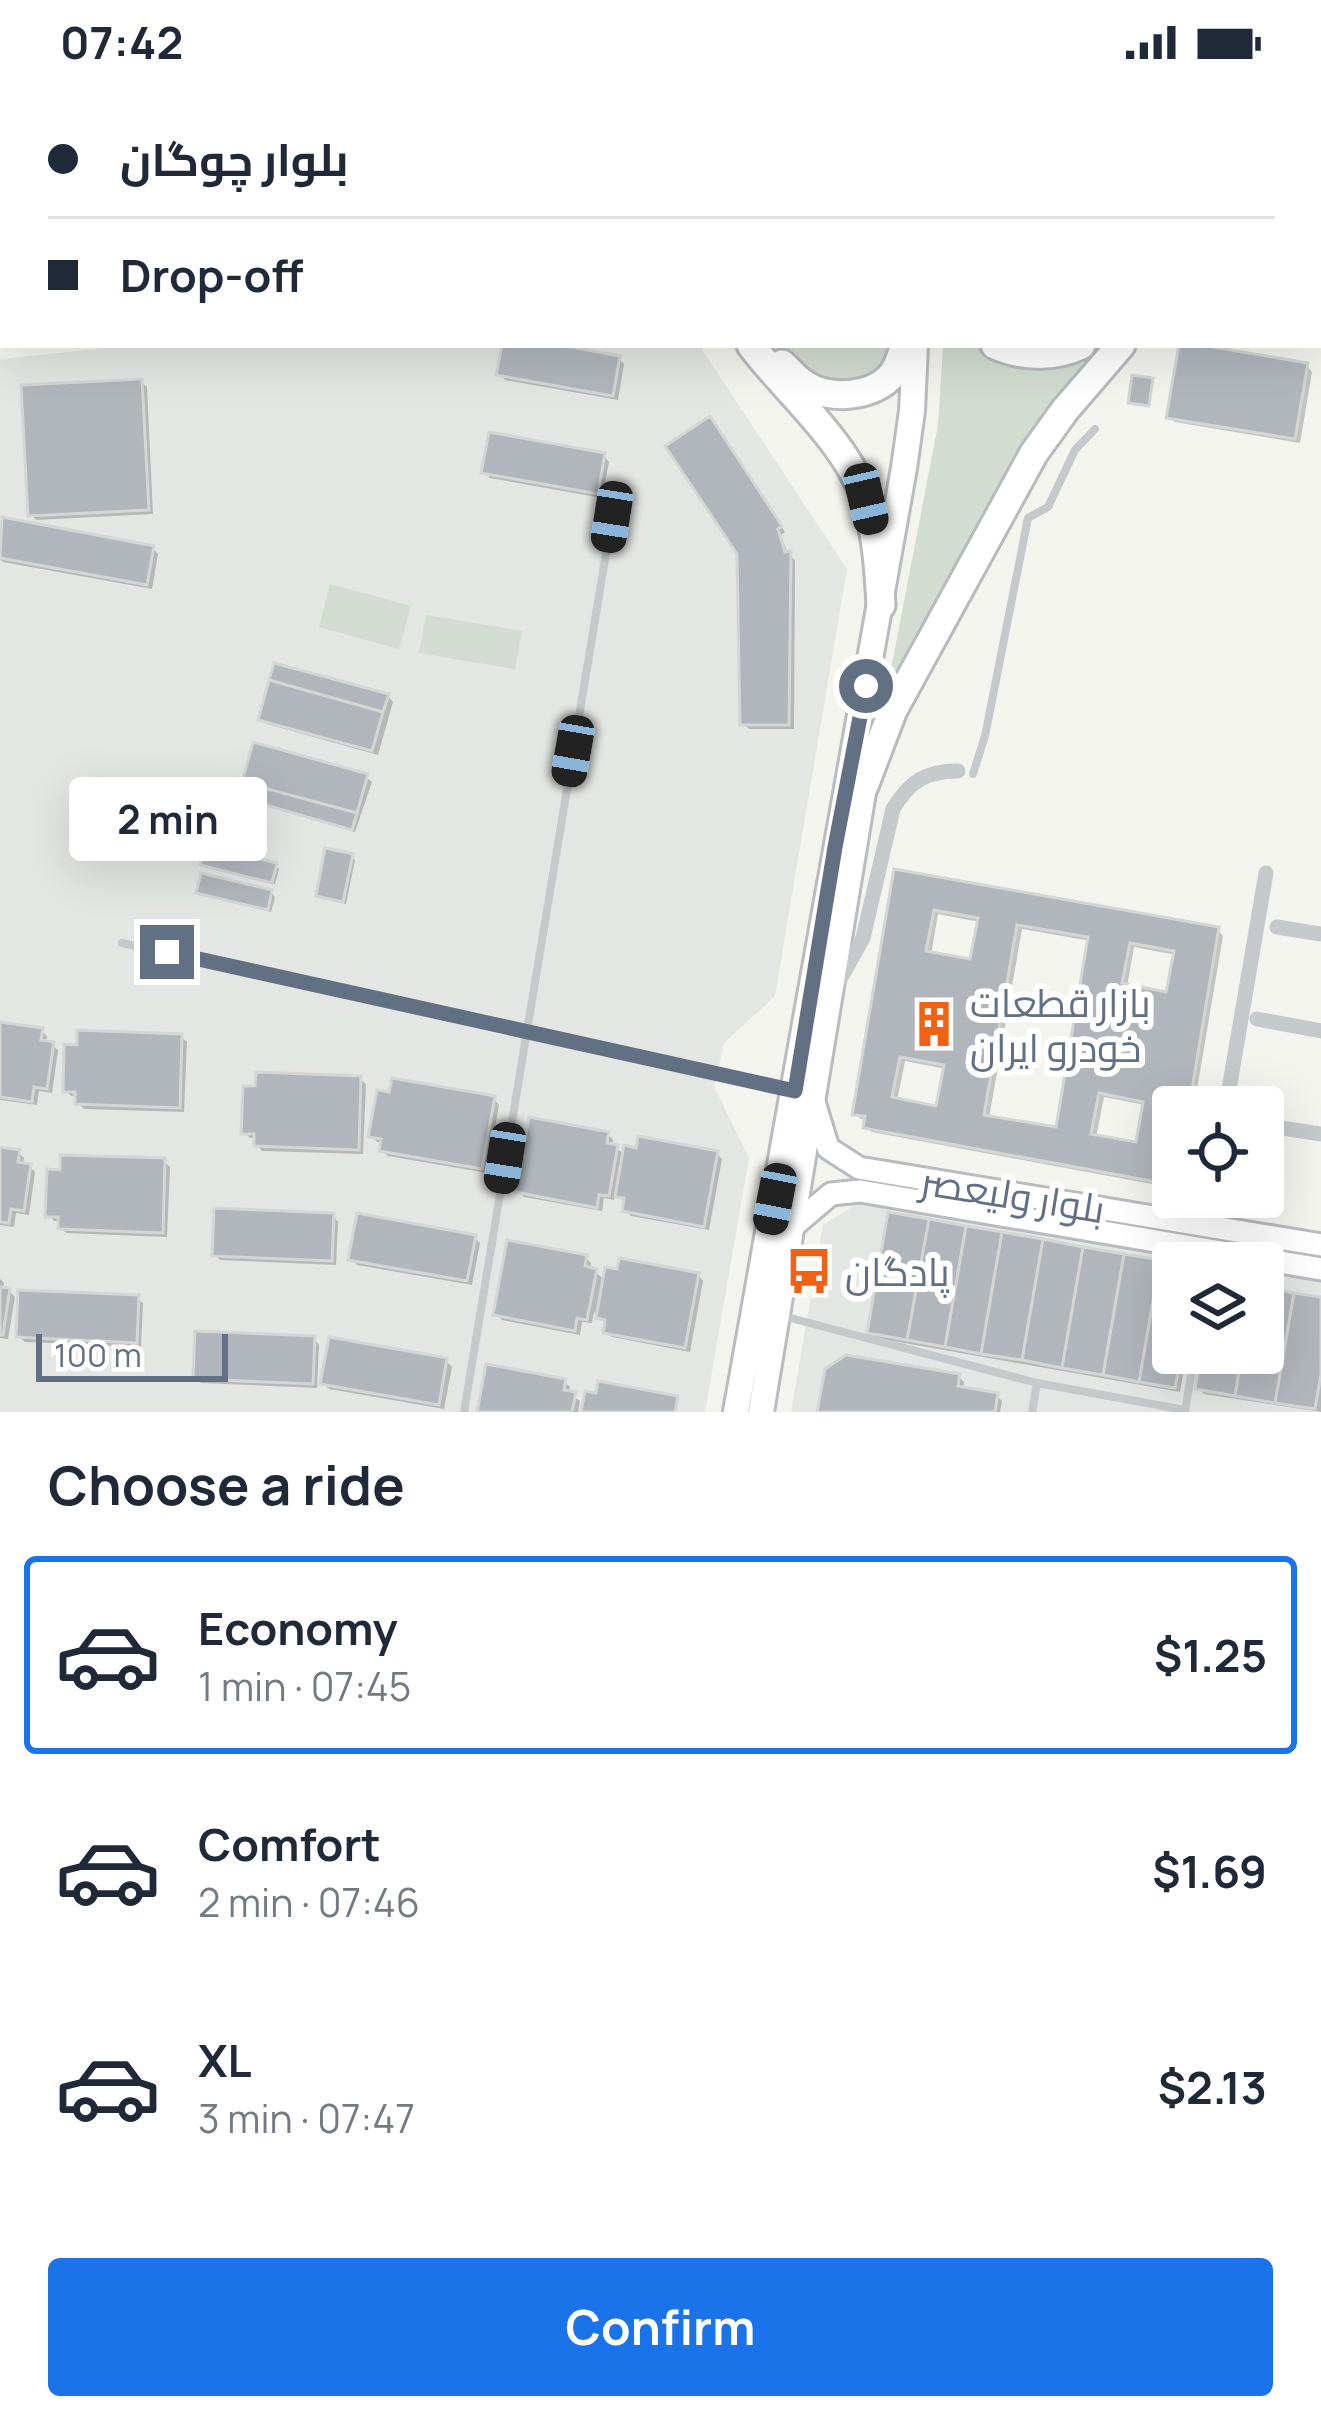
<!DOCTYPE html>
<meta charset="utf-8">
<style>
body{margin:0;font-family:Manrope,Cairo,sans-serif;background:#f6f6f7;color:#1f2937;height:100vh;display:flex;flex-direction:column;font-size:45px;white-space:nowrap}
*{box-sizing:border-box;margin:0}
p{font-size:39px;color:#747a83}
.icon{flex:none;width:66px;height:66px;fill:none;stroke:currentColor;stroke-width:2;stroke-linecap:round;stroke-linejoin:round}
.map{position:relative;height:1328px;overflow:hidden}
.panel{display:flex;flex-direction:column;background:#fff;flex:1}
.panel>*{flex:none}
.guide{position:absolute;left:0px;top:0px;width:1323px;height:264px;box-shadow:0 12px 48px #0002;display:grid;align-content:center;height:264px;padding:0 48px;background:#fff}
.controls{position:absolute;left:1152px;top:1002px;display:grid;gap:24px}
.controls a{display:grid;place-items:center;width:132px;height:132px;border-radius:12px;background:#fff;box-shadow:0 12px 48px #0002;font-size:60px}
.scale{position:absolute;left:36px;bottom:30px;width:192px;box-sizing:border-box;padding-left:12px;border:6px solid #617083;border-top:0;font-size:33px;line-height:42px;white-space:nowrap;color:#617083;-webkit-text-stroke:9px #fff;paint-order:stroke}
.end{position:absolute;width:54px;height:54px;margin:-27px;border:15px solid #617083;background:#fff;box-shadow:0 0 0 6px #fff}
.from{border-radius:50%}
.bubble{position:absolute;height:84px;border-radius:12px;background:#fff;box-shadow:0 12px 48px #0002;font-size:39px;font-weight:700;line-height:84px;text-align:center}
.car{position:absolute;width:36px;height:72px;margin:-36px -18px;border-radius:15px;box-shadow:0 0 9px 3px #0007;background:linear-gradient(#222 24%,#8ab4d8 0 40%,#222 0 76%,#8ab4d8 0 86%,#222 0)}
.guide b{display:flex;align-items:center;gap:42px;height:114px;font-size:45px}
.guide b+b{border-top:3px solid #e0e1e3}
.guide i{width:30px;height:30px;background:#1f2937}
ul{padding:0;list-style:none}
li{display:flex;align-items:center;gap:36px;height:198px;margin:0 24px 18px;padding:0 24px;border:6px solid transparent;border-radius:12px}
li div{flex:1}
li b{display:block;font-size:45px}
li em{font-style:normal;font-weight:700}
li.selected{border-color:#1a73e8}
li>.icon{width:108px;height:108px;stroke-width:1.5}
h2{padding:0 48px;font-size:54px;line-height:144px}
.primary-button{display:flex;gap:24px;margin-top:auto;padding:24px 48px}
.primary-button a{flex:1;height:138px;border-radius:12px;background:#1a73e8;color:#fff;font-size:48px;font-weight:700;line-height:138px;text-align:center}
.status{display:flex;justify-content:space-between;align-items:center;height:84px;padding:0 60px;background:#fff;direction:ltr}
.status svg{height:33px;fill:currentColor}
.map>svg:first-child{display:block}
.built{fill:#e4e6e3}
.green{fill:#d3dcd0}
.shadow{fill:#0003;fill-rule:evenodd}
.building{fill:#b0b6bc;stroke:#d5d5d3;stroke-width:3;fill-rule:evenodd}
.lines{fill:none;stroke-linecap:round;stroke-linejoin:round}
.secondary-casing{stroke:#b8bbc0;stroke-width:27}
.primary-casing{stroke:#b8bbbf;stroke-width:30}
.trunk-casing{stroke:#b8babd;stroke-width:33}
.service{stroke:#c6c9cc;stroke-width:8}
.minor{stroke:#c6c9cc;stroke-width:15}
.secondary{stroke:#fff;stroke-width:21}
.primary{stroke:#fff;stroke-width:24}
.trunk{stroke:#fff;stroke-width:27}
.route{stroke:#617083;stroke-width:15}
.labels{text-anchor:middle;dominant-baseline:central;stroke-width:12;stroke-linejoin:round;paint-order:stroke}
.poi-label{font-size:39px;fill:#617083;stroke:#fff;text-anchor:start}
.street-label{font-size:39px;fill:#617083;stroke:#fff}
</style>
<div class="status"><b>07:42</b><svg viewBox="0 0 49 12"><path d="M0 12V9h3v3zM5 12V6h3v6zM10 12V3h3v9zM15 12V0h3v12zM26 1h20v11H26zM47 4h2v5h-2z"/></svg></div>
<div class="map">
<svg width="1321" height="1328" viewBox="0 0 1321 1328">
<rect width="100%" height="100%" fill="#f4f4ef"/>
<path class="built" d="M 135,261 L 699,261 L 847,485 L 775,912 L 724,959 L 714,1002 L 749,1074 L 705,1328 L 0,1328 L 0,275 Z
M 863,1116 L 1237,1179 L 1173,1179 L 1173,1269 L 1263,1269 L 1263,1183 L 1321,1193 L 1321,1328 L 791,1328 L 823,1141 Z"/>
<path class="green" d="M 29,0 L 630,0 L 625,3 L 28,3 Z
M 662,0 L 863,0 L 863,3 L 659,3 Z
M 779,261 L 898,261 L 883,285 L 857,299 L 824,300 L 802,289 Z
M 943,261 L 978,261 L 990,270 L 1067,279 L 1102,264 L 885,616 L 938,341 Z
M 330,500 L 411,522 L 399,565 L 319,543 Z
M 426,531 L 522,547 L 515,585 L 419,569 Z"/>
<path class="shadow" d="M 505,261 L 544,261 L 619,275 L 624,280 L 618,316 L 505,296 L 500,290 Z
M 1182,261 L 1307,282 L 1312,288 L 1300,359 L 1175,338 L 1169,333 Z
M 141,298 L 147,303 L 153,430 L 36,436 L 31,431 Z
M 715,342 L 785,448 L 781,451 L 788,470 L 795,476 L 794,645 L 749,645 L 743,639 L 740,469 Z
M 604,372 L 609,378 L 602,414 L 490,394 L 485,388 Z
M 4,437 L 153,464 L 158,470 L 152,505 L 3,478 L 0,475 L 0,459 Z
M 388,612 L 393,618 L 378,671 L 267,640 L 261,635 Z
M 366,693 L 372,698 L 355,748 L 245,716 L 241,712 Z
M 351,773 L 355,776 L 346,820 L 323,815 L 319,811 Z
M 203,780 L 275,782 L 279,785 L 275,800 L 207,784 Z
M 896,789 L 1218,846 L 1223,852 L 1194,1023 L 1173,1023 L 1173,1104 L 872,1048 L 866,1043 L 867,1036 L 861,1035 L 855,1030 ZM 938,830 L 980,838 L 973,878 L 931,871 ZM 1022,845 L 1091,857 L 1058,1046 L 989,1034 ZM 1134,863 L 1176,871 L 1169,911 L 1127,903 ZM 905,977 L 946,985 L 939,1025 L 897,1017 ZM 1104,1013 L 1145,1021 L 1138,1062 L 1096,1054 Z
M 199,808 L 271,809 L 275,813 L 271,828 L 203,811 Z
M 0,941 L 42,947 L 47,952 L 46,960 L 52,961 L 58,966 L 52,1009 L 39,1007 L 37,1021 L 0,1016 Z
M 181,953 L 187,958 L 184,1028 L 84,1025 L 78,1019 L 78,1012 L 71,1012 L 66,1006 Z
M 360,995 L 366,1000 L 363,1070 L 262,1067 L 257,1061 L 257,1054 L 250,1054 L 244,1048 Z
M 494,1015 L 499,1021 L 487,1089 L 388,1072 L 382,1066 L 383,1059 L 377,1058 L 372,1052 Z
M 608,1050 L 613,1056 L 612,1063 L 617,1064 L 625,1072 L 717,1070 L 722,1075 L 709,1146 L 631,1132 L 625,1126 L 624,1117 L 615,1109 L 614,1116 L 604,1114 L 602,1127 L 524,1113 L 518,1107 Z
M 0,1066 L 19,1069 L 24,1074 L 23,1082 L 30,1083 L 35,1088 L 29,1131 L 16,1129 L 14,1143 L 0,1141 Z
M 164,1077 L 170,1083 L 167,1153 L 66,1149 L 61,1144 L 61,1137 L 54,1137 L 49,1131 Z
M 333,1132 L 338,1138 L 336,1181 L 220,1176 L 215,1170 Z
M 474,1153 L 480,1159 L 472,1201 L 357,1181 L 352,1175 Z
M 586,1174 L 591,1179 L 590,1186 L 595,1187 L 606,1198 L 698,1191 L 703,1197 L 690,1268 L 612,1253 L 606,1248 L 605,1239 L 594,1228 L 592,1239 L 582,1238 L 580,1251 L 502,1236 L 496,1230 Z
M 1173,1181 L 1173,1269 L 1187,1269 L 1180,1308 L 876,1254 L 870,1248 Z
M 0,1195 L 4,1199 L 3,1206 L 9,1207 L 15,1213 L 8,1255 L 0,1254 Z
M 1263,1207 L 1321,1217 L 1321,1328 L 1204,1310 L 1198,1304 L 1204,1269 L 1263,1269 Z
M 137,1214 L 143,1219 L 141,1263 L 25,1258 L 19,1252 Z
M 314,1255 L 319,1261 L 317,1304 L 201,1299 L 196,1293 Z
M 446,1277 L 452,1283 L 444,1325 L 329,1305 L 323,1299 Z
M 959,1293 L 964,1298 L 963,1306 L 997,1312 L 1002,1317 L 1000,1328 L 820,1328 Z
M 565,1298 L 570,1303 L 569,1310 L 580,1317 L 578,1328 L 480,1328 Z"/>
<path class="building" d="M 502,261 L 560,261 L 620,272 L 613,312 L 496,291 Z
M 1179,261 L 1201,261 L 1308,279 L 1295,355 L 1166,334 Z
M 1132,291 L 1153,294 L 1149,322 L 1128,319 Z
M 142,295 L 149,426 L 28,432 L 21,301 Z
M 710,332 L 782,442 L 778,445 L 785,468 L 791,467 L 789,641 L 740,641 L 737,470 L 665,362 Z
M 489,348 L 605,369 L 598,410 L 481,389 Z
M 2,433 L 154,462 L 147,501 L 0,474 Z
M 274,579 L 389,610 L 383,628 L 269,596 Z
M 269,596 L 383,628 L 372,667 L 258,636 Z
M 253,658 L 368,690 L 357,729 L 242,698 Z
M 242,698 L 357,729 L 352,746 L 238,713 Z
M 205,762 L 277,779 L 272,799 L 200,781 Z
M 325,764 L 353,770 L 343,818 L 316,812 Z
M 894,785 L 1219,843 L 1189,1023 L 1173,1023 L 1173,1101 L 863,1044 L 865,1032 L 852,1031 ZM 934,826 L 978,834 L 970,875 L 926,867 ZM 1017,841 L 1088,853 L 1056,1043 L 984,1031 ZM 1130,859 L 1174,867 L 1166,908 L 1122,899 ZM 900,973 L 944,981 L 936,1022 L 892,1013 ZM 1099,1009 L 1143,1018 L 1136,1058 L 1091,1050 Z
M 201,789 L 272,806 L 268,826 L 196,809 Z
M 0,938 L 43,944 L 41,956 L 54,958 L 47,1005 L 34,1003 L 32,1018 L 0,1013 Z
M 77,946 L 182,950 L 180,1024 L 75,1020 L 75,1008 L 63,1008 L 64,960 L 77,961 Z
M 256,988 L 361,992 L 359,1066 L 254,1062 L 254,1050 L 241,1050 L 243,1002 L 255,1002 Z
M 392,994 L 495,1012 L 482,1085 L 379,1067 L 381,1055 L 368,1053 L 377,1006 L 389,1008 Z
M 529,1033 L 609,1048 L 607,1059 L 618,1061 L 609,1112 L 599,1111 L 597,1124 L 515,1108 Z
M 638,1052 L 718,1067 L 704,1143 L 622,1127 L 624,1114 L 615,1113 L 624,1061 L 636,1064 Z
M 0,1063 L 20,1066 L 18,1078 L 31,1080 L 24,1127 L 11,1125 L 9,1139 L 0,1138 Z
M 60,1071 L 165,1074 L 163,1149 L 58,1145 L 58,1133 L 45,1133 L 47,1085 L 60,1086 Z
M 214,1124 L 334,1129 L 332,1177 L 212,1172 Z
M 888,1128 L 929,1135 L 907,1256 L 867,1249 Z
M 357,1129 L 476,1151 L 467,1197 L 348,1176 Z
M 929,1135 L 966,1142 L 945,1263 L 907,1256 Z
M 966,1142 L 1002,1148 L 981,1270 L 945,1263 Z
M 1002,1148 L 1043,1155 L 1022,1276 L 981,1270 Z
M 1043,1155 L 1083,1163 L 1062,1284 L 1022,1276 Z
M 507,1156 L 587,1171 L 585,1182 L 597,1185 L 587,1236 L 577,1234 L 575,1247 L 493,1231 Z
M 1083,1163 L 1124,1170 L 1103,1291 L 1062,1284 Z
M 1124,1170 L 1160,1176 L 1139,1298 L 1103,1291 Z
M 619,1174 L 699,1189 L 685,1264 L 603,1249 L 605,1236 L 596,1234 L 605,1183 L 617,1185 Z
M 1160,1176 L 1177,1179 L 1173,1179 L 1173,1269 L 1182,1269 L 1175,1304 L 1139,1298 Z
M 0,1203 L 10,1204 L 3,1251 L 0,1251 Z
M 1263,1203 L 1294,1209 L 1275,1319 L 1235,1312 L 1242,1269 L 1263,1269 Z
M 18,1206 L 139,1211 L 137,1259 L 16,1253 Z
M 1294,1209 L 1321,1213 L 1321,1290 L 1315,1325 L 1275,1319 Z
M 195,1247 L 315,1252 L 313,1300 L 193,1295 Z
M 329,1253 L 447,1274 L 439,1321 L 320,1300 Z
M 1201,1269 L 1242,1269 L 1235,1312 L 1195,1305 Z
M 846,1271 L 960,1290 L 958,1302 L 998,1309 L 995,1328 L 817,1328 L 825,1285 Z
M 486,1280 L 566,1295 L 564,1306 L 576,1308 L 572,1328 L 477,1328 Z
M 598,1297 L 678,1312 L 675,1328 L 581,1328 L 585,1307 L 596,1309 Z"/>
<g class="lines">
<defs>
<path id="secondary" d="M 814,1018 L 828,1064 L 859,1084 L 1321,1161
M 791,1144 L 831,1110 L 860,1107 L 1321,1185"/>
<path id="primary" d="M 885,0 L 885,3
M 914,0 L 914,3
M 736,1328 L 904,384 L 912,327 L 915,261
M 761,1328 L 867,684"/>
<path id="trunk" d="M 644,3 L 648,0
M 1259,3 L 1284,0
M 1320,32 L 1321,32
M 1320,60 L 1321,60
M 0,142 L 3,141
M 0,182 L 3,182
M 751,261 C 788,310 849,360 867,419 C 877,453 879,487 881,521
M 995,261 C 1022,273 1054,274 1081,261
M 782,280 C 789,286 796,295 804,300 C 828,317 876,314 894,288 C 899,280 902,270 905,261
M 864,702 L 893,626 L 1034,369 L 1065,326 L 1121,261"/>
</defs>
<use href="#secondary" class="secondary-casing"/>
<use href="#primary" class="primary-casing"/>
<use href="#trunk" class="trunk-casing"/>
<path class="service" d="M 973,690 L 985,652 L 1028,434 L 1048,423 L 1075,366 L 1095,345
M 122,859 L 787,1006
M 779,1231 L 1037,1299 L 1185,1326
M 1185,1327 L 1195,1269
M 464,1328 L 612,433
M 1032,1328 L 1037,1299"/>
<path class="minor" d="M 1320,149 L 1321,149
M 1320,249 L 1321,249
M 1277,843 L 1321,850
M 834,906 L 863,854 L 893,725 C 909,698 925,687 958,687
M 1257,935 L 1321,947
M 1226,1023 L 1266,789
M 1263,1041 L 1321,1050
M 1207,1142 L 1212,1113"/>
<use href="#secondary" class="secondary"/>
<use href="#primary" class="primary"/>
<use href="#trunk" class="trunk"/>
</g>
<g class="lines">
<path class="route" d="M 167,868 L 795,1007 L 835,763 L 866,602"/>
</g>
<defs>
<symbol id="building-bare" viewBox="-9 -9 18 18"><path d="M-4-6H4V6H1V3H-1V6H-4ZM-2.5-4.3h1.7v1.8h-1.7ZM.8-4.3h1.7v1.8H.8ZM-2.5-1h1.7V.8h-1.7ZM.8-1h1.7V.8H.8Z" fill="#f06114" stroke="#fff" stroke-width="2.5" paint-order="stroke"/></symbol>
<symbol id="bus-bare" viewBox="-9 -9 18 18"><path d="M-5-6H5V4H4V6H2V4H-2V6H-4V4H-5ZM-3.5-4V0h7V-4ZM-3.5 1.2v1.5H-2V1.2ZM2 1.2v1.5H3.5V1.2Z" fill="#f06114" stroke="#fff" stroke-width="2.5" paint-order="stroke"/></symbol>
</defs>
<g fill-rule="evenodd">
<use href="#building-bare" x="901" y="907" width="66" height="66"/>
<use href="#bus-bare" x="776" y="1154" width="66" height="66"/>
</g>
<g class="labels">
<g class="poi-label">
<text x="970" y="918">بازار قطعات<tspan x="970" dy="45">خودرو ایران</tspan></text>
<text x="845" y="1187">پادگان</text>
</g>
<g class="street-label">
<text transform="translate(1013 1110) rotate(9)">بلوار ولیعصر</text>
</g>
</g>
</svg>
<div class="controls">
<a><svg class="icon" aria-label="locate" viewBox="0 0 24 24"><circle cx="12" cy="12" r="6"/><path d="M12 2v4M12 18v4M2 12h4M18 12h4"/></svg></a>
<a><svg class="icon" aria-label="layers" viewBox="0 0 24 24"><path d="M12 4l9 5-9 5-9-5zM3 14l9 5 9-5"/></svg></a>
</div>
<div class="scale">100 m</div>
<i class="end from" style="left:866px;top:602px"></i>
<i class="end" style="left:167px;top:868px"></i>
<div class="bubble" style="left:69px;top:693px;width:198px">2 min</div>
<i class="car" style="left:866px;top:415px;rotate:167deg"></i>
<i class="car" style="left:612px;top:433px;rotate:189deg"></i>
<i class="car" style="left:573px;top:667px;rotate:190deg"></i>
<i class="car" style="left:505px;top:1074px;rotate:189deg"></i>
<i class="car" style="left:775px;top:1115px;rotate:191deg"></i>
<div class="guide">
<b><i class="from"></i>بلوار چوگان</b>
<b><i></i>Drop-off</b>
</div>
</div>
<section class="panel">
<h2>Choose a ride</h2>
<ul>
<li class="selected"><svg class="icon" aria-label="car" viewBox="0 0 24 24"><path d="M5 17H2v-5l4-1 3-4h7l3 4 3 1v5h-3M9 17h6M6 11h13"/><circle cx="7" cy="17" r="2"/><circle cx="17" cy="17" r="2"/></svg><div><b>Economy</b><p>1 min · 07:45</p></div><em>$1.25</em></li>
<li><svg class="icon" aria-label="car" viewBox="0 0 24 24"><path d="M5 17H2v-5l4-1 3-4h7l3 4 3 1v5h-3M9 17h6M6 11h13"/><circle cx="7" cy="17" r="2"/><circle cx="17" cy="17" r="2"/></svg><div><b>Comfort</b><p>2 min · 07:46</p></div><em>$1.69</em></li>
<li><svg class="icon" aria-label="car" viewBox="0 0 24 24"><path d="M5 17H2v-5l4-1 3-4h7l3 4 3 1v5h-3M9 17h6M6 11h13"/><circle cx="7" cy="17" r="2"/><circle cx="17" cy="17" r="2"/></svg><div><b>XL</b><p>3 min · 07:47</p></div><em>$2.13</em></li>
</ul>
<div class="primary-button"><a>Confirm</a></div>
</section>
